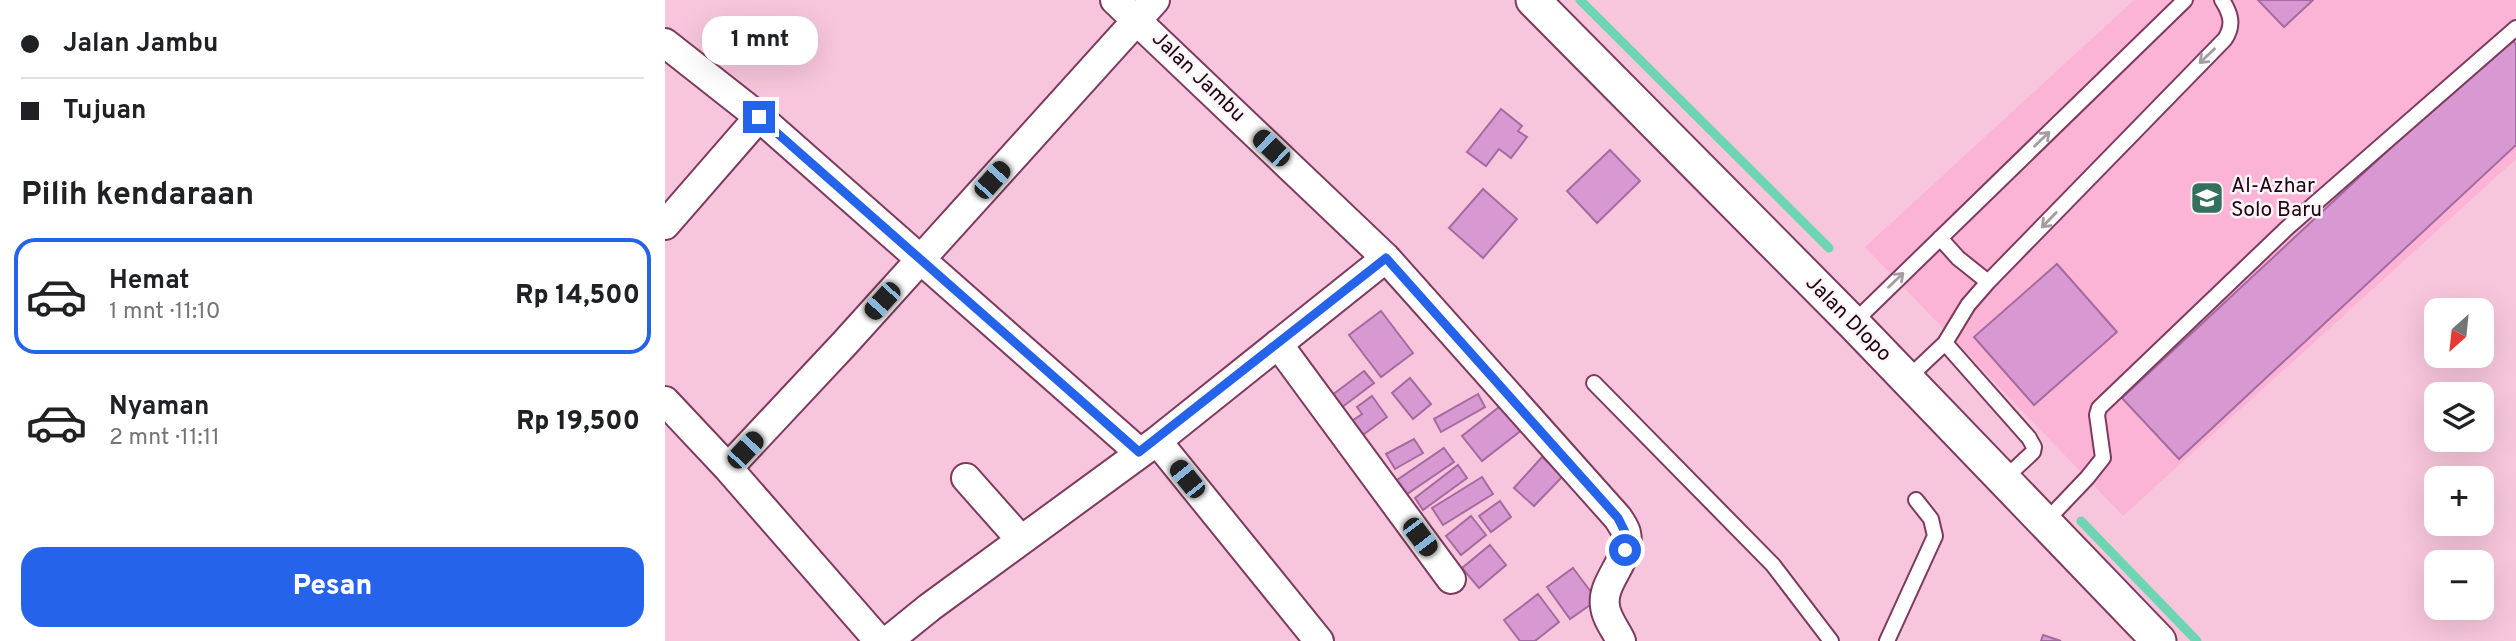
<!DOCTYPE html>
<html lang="id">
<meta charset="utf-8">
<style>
body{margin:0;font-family:Overpass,sans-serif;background:#f2f2f2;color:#202124;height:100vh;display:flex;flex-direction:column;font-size:26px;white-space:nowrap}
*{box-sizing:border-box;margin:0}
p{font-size:23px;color:#757577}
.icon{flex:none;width:38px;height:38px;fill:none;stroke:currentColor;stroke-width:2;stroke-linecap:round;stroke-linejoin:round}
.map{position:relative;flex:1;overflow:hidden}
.side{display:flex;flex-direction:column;background:#fff;width:665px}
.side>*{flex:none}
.hud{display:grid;align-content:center;height:154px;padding:0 21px;background:#fff}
.needle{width:46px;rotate:207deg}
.fabs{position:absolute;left:1759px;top:298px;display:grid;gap:14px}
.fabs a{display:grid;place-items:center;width:70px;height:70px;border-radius:14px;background:#fff;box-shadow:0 7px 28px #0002;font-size:35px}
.end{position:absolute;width:32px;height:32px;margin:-16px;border:9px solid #2563eb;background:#fff;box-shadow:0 0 0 4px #fff}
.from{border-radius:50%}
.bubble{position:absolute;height:49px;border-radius:21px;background:#fff;box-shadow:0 7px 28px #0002;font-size:23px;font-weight:800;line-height:49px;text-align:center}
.car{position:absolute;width:21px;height:42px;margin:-21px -10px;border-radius:9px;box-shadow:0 0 5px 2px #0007;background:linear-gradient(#222 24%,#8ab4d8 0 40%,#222 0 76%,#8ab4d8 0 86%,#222 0)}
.hud b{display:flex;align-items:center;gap:24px;height:66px;font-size:26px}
.hud b+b{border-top:2px solid #e0e0e0}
.hud i{width:18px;height:18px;background:#202124}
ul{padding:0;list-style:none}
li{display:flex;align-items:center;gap:21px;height:116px;margin:0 14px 10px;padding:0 7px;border:4px solid transparent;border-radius:21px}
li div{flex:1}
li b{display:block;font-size:26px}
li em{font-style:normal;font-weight:800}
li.selected{border-color:#2563eb}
li>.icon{width:63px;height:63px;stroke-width:1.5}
h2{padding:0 21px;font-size:32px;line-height:84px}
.primary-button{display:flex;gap:14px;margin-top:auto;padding:14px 21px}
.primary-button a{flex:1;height:80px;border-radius:21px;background:#2563eb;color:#fff;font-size:28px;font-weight:800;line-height:80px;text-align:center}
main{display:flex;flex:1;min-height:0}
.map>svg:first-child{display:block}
.built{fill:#fbb4d5}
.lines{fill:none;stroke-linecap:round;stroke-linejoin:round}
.stream{stroke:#6ed5b3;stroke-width:9}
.building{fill:#d898d2;stroke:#a56aa0;stroke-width:2}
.service-casing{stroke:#7e3a5e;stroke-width:18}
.minor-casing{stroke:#7e3a5e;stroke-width:32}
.tertiary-casing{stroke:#7e3a5e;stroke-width:37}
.service{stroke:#fff;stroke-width:14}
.minor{stroke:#fff;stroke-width:28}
.tertiary{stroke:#fff;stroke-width:33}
.oneway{stroke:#a59ba0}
.route{stroke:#2563eb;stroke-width:9}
.labels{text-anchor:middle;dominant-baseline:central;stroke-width:5;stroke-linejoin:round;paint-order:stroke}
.street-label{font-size:21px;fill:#1e0412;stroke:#fdf4f8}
.poi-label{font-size:21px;fill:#1e0412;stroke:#fdf4f8;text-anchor:start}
</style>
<main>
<section class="side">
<div class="hud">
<b><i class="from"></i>Jalan Jambu</b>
<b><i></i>Tujuan</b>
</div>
<h2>Pilih kendaraan</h2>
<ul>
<li class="selected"><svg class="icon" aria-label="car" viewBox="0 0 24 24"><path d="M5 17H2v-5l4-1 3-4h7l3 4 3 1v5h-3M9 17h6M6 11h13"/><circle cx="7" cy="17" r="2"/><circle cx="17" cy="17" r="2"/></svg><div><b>Hemat</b><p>1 mnt · 11:10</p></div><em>Rp 14,500</em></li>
<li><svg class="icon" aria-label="car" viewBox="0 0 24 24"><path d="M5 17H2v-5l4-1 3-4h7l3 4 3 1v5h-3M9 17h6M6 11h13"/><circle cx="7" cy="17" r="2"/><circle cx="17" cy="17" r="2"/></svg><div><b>Nyaman</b><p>2 mnt · 11:11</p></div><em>Rp 19,500</em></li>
</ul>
<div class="primary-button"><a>Pesan</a></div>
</section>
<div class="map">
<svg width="1851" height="641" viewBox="0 0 1851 641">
<rect width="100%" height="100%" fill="#f7c6dc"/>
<path class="built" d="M 1469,0 L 1851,0 L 1851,159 L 1458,516 L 1200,247 Z"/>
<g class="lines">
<path class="stream" d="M 915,0 L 1164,248
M 1416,521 L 1532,641"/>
</g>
<path class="building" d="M 1593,0 L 1648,0 L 1619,27 Z
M 1845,37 L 1851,44 L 1851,145 L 1514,459 L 1457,398 Z
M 836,109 L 857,126 L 853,131 L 862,137 L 846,158 L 834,149 L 821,166 L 802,152 Z
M 945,150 L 975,181 L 932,223 L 902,191 Z
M 818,189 L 852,219 L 818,258 L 784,228 Z
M 1392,264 L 1452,332 L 1369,405 L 1309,337 Z
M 716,311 L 748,353 L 716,377 L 684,335 Z
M 699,371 L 709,383 L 672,411 L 662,399 Z
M 745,378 L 766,404 L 748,419 L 727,393 Z
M 813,394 L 820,407 L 776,432 L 769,419 Z
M 707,396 L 722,417 L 695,437 L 684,423 L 697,414 L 692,407 Z
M 838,404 L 858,429 L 817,461 L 797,436 Z
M 749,439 L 758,453 L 730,469 L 721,454 Z
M 779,448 L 789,462 L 742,494 L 732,480 Z
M 877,457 L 898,476 L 869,506 L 849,488 Z
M 793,465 L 802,478 L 758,510 L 750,498 Z
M 817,477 L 828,494 L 778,525 L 767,508 Z
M 835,501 L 846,517 L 826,532 L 814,516 Z
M 806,516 L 821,535 L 796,555 L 781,536 Z
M 825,545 L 841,565 L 814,588 L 797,568 Z
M 908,568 L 932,600 L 905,619 L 882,587 Z
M 873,594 L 894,622 L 870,641 L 855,641 L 839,620 Z
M 1378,635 L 1396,641 L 1376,641 Z"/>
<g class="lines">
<defs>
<path id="service" d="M 1275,238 L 1293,258 L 1323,282 L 1560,39 C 1569,25 1566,14 1557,0
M 1188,323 L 1520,0
M 1280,343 L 1364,438 L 1369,447 L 1368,452 L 1339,479
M 1242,379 L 1280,343 L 1303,305 L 1323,282
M 929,383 L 1108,565 L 1166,641
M 1380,522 L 1422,478 L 1438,458 L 1432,415 L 1434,408 L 1622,228 L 1851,28
M 1222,641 L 1270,536 L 1266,519 L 1251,500"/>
<path id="minor" d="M 450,0 L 721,258 L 953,518 C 956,523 960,528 961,533 C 967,559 936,581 940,606 C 941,618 951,630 956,641
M 0,43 L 94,117 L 474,452
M 0,225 L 94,117
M 613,344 L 786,579
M 0,401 L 63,468 L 214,641
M 492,441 L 654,641
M 63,468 L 180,343 L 490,0
M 301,478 L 356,540
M 223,641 L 265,607 L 492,441 L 721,258"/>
<path id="tertiary" d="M 868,0 L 1188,323 L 1494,641"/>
</defs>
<use href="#service" class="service-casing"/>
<use href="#minor" class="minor-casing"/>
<use href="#tertiary" class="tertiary-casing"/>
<use href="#service" class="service"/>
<use href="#minor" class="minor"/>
<use href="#tertiary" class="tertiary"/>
</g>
<defs><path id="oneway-shaft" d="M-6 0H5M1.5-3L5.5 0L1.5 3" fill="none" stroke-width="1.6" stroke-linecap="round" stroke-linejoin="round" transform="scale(1.75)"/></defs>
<g class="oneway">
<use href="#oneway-shaft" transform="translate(1542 56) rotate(136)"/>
<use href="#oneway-shaft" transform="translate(1377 139) rotate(-44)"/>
<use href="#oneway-shaft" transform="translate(1384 220) rotate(134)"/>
<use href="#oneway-shaft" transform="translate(1231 280) rotate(-44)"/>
</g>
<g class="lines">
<path class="route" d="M 94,117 L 474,452 L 721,258 L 953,518 L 961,534 L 960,550"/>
</g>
<defs>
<symbol id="school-square" viewBox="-11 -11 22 22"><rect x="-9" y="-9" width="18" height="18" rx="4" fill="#33715d" stroke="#fdf4f8"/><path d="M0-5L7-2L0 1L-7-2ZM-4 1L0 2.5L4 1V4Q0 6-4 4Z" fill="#fff"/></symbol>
</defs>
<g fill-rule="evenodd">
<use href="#school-square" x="1523" y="179" width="38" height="38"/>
</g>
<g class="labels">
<g class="street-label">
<text transform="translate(533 77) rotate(44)">Jalan Jambu</text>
<text transform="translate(1183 319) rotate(45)">Jalan Dlopo</text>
</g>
<g class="poi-label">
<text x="1566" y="186">Al-Azhar<tspan x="1566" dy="24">Solo Baru</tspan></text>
</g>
</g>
</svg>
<div class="fabs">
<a><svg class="needle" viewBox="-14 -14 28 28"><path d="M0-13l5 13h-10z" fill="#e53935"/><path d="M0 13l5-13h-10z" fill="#757577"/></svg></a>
<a><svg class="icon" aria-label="layers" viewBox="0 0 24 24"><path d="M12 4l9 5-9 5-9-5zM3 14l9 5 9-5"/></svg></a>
<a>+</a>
<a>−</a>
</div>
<i class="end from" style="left:960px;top:550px"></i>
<i class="end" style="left:94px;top:117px"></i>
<div class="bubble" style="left:37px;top:16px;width:116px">1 mnt</div>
<i class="car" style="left:606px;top:148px;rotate:314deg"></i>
<i class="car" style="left:327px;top:180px;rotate:42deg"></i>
<i class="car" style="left:217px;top:301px;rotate:222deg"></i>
<i class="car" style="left:80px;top:450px;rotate:43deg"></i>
<i class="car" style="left:522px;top:479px;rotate:321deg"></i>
<i class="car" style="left:755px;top:537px;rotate:143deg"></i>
</div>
</main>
